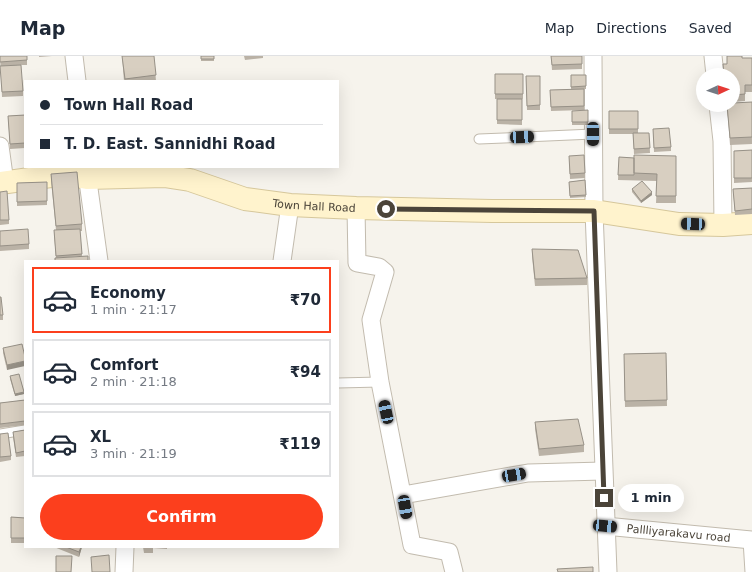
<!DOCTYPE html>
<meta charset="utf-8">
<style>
body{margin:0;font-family:"DejaVu Sans",sans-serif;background:#f6f6f7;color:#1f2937;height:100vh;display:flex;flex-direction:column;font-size:15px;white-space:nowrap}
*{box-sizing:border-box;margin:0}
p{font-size:13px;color:#747a83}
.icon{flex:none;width:22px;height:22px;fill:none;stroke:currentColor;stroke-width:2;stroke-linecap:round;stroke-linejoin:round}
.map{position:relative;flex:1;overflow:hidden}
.details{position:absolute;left:24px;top:204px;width:315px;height:288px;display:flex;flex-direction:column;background:#fff;border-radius:0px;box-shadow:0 4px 16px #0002}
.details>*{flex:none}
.guide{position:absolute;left:24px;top:24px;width:315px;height:88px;border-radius:0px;box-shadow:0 4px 16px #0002;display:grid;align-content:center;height:88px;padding:0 16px;background:#fff}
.needle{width:26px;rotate:87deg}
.controls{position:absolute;left:696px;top:12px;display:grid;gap:8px}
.controls a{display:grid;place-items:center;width:44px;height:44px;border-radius:50%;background:#fff;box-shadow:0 4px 16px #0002;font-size:20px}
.end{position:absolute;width:18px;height:18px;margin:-9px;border:5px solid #4b4439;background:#fff;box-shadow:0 0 0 2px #fff}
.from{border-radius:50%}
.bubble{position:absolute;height:28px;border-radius:14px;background:#fff;box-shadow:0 4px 16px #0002;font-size:13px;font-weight:800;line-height:28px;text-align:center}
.car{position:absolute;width:12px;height:24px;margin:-12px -6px;border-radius:5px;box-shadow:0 0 3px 1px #0007;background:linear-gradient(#222 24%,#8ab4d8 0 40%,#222 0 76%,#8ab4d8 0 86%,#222 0)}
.guide b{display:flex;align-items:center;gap:14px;height:38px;font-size:15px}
.guide b+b{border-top:1px solid #e0e1e3}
.guide i{width:10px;height:10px;background:#1f2937}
ul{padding:7px 0 0;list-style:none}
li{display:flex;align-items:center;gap:12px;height:66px;margin:0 8px 6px;padding:0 8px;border:2px solid #e0e1e3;border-radius:0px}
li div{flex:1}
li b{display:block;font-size:15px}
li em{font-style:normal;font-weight:800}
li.current{border-color:#fc3f1d}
li>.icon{width:36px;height:36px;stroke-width:1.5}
.cta{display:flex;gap:8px;margin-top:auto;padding:8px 16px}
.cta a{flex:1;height:46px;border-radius:24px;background:#fc3f1d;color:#fff;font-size:16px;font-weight:800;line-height:46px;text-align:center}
header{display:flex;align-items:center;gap:24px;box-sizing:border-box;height:56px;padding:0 20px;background:#fff;border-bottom:1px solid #e0e1e3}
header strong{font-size:19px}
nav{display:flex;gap:22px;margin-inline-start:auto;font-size:14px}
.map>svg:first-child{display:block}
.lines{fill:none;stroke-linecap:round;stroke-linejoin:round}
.lane-casing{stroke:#c2bbae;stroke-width:11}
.street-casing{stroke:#c2bbae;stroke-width:19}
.secondary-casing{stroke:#d6c79b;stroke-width:24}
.lane{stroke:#fff;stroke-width:9}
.street{stroke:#fff;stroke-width:17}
.secondary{stroke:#fff3cd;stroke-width:22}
.wall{fill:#bab2a6}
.shaded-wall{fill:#979187}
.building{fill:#d8cfc1;stroke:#979187}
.route{stroke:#4b4439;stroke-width:5}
.labels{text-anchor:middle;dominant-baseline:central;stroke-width:3;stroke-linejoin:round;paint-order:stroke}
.street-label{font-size:11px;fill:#4b4439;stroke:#fff}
</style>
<header>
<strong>Map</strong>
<nav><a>Map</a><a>Directions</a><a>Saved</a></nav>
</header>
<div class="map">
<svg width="752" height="516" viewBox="0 0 752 516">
<rect width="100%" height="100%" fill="#f6f3ec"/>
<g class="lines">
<defs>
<path id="lane" d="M 479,83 L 593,78
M 338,327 L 380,326
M 0,378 L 25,374
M 748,484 L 750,516"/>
<g id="street">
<path d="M 74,0 L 77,25"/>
<path d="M 593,0 L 594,155 L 608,516"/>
<path d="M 713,0 L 715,19"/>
<path d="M 718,49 L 722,85 L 723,169"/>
<path d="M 0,90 L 5,127"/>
<path d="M 86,111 L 99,205"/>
<path d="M 356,152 L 357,207 L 379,211 L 385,216 L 371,264 L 380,326 L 412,489 L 449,496 L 454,516"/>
<path d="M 282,205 L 290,149"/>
<path d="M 403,439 L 528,417 L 603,415"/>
<path id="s1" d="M 605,470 L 752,484"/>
<path d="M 124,516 L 125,491"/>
</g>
<g id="secondary">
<path id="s2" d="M 0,127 L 65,118 L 87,122 L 164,120 L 190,124 L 245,143 L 290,149 L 356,152 L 492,155 L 594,155 L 679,168 L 723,169 L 752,167"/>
</g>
</defs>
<use href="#lane" class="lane-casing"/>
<use href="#street" class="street-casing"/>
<use href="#secondary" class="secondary-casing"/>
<use href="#lane" class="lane"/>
<use href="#street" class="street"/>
<use href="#secondary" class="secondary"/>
</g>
<path class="wall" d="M 0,0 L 27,0 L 27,9 L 17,9 L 23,35 L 23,40 L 2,41 Z
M 39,0 L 52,0 L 39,1 Z
M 122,0 L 154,0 L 156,25 L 124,25 Z
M 201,0 L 214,0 L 214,5 L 201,5 Z
M 244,0 L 263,0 L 263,2 L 245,4 Z
M 551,0 L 582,0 L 582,13 L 552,14 Z
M 727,0 L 742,2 L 752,2 L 752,36 L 745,36 L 745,45 L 733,46 L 733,19 L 727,8 Z
M 495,18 L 523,18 L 523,43 L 495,43 Z
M 571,19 L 586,19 L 586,33 L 571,33 Z
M 526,20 L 540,20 L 540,54 L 527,54 Z
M 584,33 L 584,54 L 551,55 L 550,34 Z
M 497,43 L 522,43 L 522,69 L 497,68 Z
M 752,46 L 752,88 L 730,89 L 727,49 Z
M 588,54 L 588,69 L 572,69 L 572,55 Z
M 609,55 L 638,55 L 638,77 L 649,77 L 650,97 L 634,98 L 633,78 L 609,78 Z
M 25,59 L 25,92 L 10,93 L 8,60 Z
M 653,73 L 671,91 L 671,95 L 654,96 Z
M 752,94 L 752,126 L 734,127 L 734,95 Z
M 569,100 L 585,117 L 585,122 L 570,123 Z
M 676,100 L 676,147 L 656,147 L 657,125 L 618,124 L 619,101 L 634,102 Z
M 51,118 L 82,168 L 82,175 L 80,175 L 82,200 L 56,202 L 54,179 L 54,174 L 56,174 L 51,125 Z
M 585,124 L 586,141 L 570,142 L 569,126 Z
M 47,126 L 47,149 L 17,150 L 17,127 Z
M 752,132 L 752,158 L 735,159 L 733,133 Z
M 632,133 L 652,139 L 641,147 L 632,136 Z
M 0,136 L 9,164 L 9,168 L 0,169 Z
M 0,175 L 29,188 L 29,193 L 0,195 Z
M 532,193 L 587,222 L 587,229 L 535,230 L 532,200 Z
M 0,241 L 3,259 L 3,264 L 0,264 Z
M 3,292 L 25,301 L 7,314 L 3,297 Z
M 666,297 L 667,350 L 625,351 L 624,298 Z
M 10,320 L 24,338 L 15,340 L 10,323 Z
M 25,344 L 25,369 L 0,372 L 0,347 Z
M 535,366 L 584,389 L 584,396 L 539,400 L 535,373 Z
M 25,374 L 25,400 L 16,401 L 13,381 L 13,376 Z
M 0,378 L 11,400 L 11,404 L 0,406 Z
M 11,461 L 25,462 L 25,487 L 11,487 Z
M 54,491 L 82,491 L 79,501 Z
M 143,491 L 167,491 L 167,493 L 153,492 L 153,497 L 144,497 Z"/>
<path class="shaded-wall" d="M 652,136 L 652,139 L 641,147 L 641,145 Z
M 25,305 L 25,310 L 7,314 L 7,309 Z
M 24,336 L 24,338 L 15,340 L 15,338 Z
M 81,491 L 82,491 L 79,501 L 79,496 Z"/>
<path class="building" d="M 0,0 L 27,0 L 27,4 L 0,6 Z
M 122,0 L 154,0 L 156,19 L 125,23 Z
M 201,0 L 214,0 L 214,3 L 201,3 Z
M 551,0 L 582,0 L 582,8 L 552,9 Z
M 727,0 L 742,0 L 742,2 L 752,2 L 752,29 L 745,29 L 745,38 L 733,39 L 733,19 L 724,19 L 723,8 L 727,8 Z
M 21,9 L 23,35 L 2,36 L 0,10 Z
M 495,18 L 523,18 L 523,38 L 495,38 Z
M 571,19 L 586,19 L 586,30 L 571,31 Z
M 526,20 L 540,20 L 540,49 L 527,50 Z
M 584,33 L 584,50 L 551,51 L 550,34 Z
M 497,43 L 522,43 L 522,64 L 497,64 Z
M 752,46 L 752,81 L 730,82 L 727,49 L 733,49 L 733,47 Z
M 588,54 L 588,66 L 572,66 L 572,55 Z
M 609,55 L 638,55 L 638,73 L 609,73 Z
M 25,59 L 25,87 L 10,88 L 8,60 Z
M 669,72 L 671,91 L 654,92 L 653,73 Z
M 633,77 L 649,77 L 650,92 L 634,93 Z
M 752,94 L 752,122 L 734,122 L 734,95 Z
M 584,99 L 585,117 L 570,118 L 569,100 Z
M 634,99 L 676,100 L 676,140 L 656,140 L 657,118 L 634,117 Z
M 619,101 L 634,102 L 634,119 L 618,119 Z
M 77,116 L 82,168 L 56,170 L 51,118 Z
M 585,124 L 586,139 L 570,140 L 569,126 Z
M 642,125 L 652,136 L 641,145 L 632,133 Z
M 47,126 L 47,145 L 17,146 L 17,127 Z
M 752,132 L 752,153 L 735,155 L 733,133 Z
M 7,135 L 9,164 L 0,164 L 0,136 Z
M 28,173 L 29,188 L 0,190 L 0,175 Z
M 80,173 L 82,198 L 56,200 L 54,174 Z
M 532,193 L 578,194 L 587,222 L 535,223 Z
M 88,200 L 88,205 L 55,205 L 55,202 Z
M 0,241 L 1,241 L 3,259 L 0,259 Z
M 22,288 L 25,301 L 25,305 L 7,309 L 3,292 Z
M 666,297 L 667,344 L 625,345 L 624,298 Z
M 19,318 L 24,336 L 15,338 L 10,320 Z
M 25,344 L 25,365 L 0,368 L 0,347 Z
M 578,363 L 584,389 L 539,393 L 535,366 Z
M 25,374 L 25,395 L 16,397 L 13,376 Z
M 8,377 L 11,400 L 0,401 L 0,378 Z
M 11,461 L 25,462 L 25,482 L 11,482 Z
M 66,491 L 81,491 L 79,496 Z
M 109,499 L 110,516 L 92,516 L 91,501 Z
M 56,500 L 72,500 L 71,516 L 56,516 Z
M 593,511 L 593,516 L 558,516 L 557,513 Z"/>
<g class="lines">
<path class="route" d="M 386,153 L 594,155 L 604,442"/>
</g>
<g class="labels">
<g class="street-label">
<text stroke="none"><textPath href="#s2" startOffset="319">Town Hall Road</textPath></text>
<text stroke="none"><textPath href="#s1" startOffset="74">Pallliyarakavu road</textPath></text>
</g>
</g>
</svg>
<div class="controls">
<a><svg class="needle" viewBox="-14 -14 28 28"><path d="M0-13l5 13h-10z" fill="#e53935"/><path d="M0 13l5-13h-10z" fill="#747a83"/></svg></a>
</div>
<i class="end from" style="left:386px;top:153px"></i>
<i class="end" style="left:604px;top:442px"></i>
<div class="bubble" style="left:618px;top:428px;width:66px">1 min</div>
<i class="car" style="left:593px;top:78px;rotate:180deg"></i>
<i class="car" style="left:522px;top:81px;rotate:87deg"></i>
<i class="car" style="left:693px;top:168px;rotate:272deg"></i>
<i class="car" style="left:386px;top:356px;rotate:348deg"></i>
<i class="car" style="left:514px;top:419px;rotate:80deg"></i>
<i class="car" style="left:405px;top:451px;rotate:170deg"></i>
<i class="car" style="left:605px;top:470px;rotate:95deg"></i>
<div class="guide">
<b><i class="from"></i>Town Hall Road</b>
<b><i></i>T. D. East. Sannidhi Road</b>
</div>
<section class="details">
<ul>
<li class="current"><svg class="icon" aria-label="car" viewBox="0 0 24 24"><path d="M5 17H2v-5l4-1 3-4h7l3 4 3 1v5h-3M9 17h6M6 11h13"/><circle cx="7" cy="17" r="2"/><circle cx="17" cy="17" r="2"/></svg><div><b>Economy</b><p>1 min · 21:17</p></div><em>₹70</em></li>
<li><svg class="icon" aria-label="car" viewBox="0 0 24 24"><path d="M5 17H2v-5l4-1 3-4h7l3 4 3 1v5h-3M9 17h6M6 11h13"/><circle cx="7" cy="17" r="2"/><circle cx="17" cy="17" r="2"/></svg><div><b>Comfort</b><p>2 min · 21:18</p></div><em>₹94</em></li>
<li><svg class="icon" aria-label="car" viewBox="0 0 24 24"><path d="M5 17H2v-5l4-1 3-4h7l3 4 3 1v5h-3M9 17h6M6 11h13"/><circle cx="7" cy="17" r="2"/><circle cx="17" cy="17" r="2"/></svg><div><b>XL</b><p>3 min · 21:19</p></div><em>₹119</em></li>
</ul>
<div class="cta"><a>Confirm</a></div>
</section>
</div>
